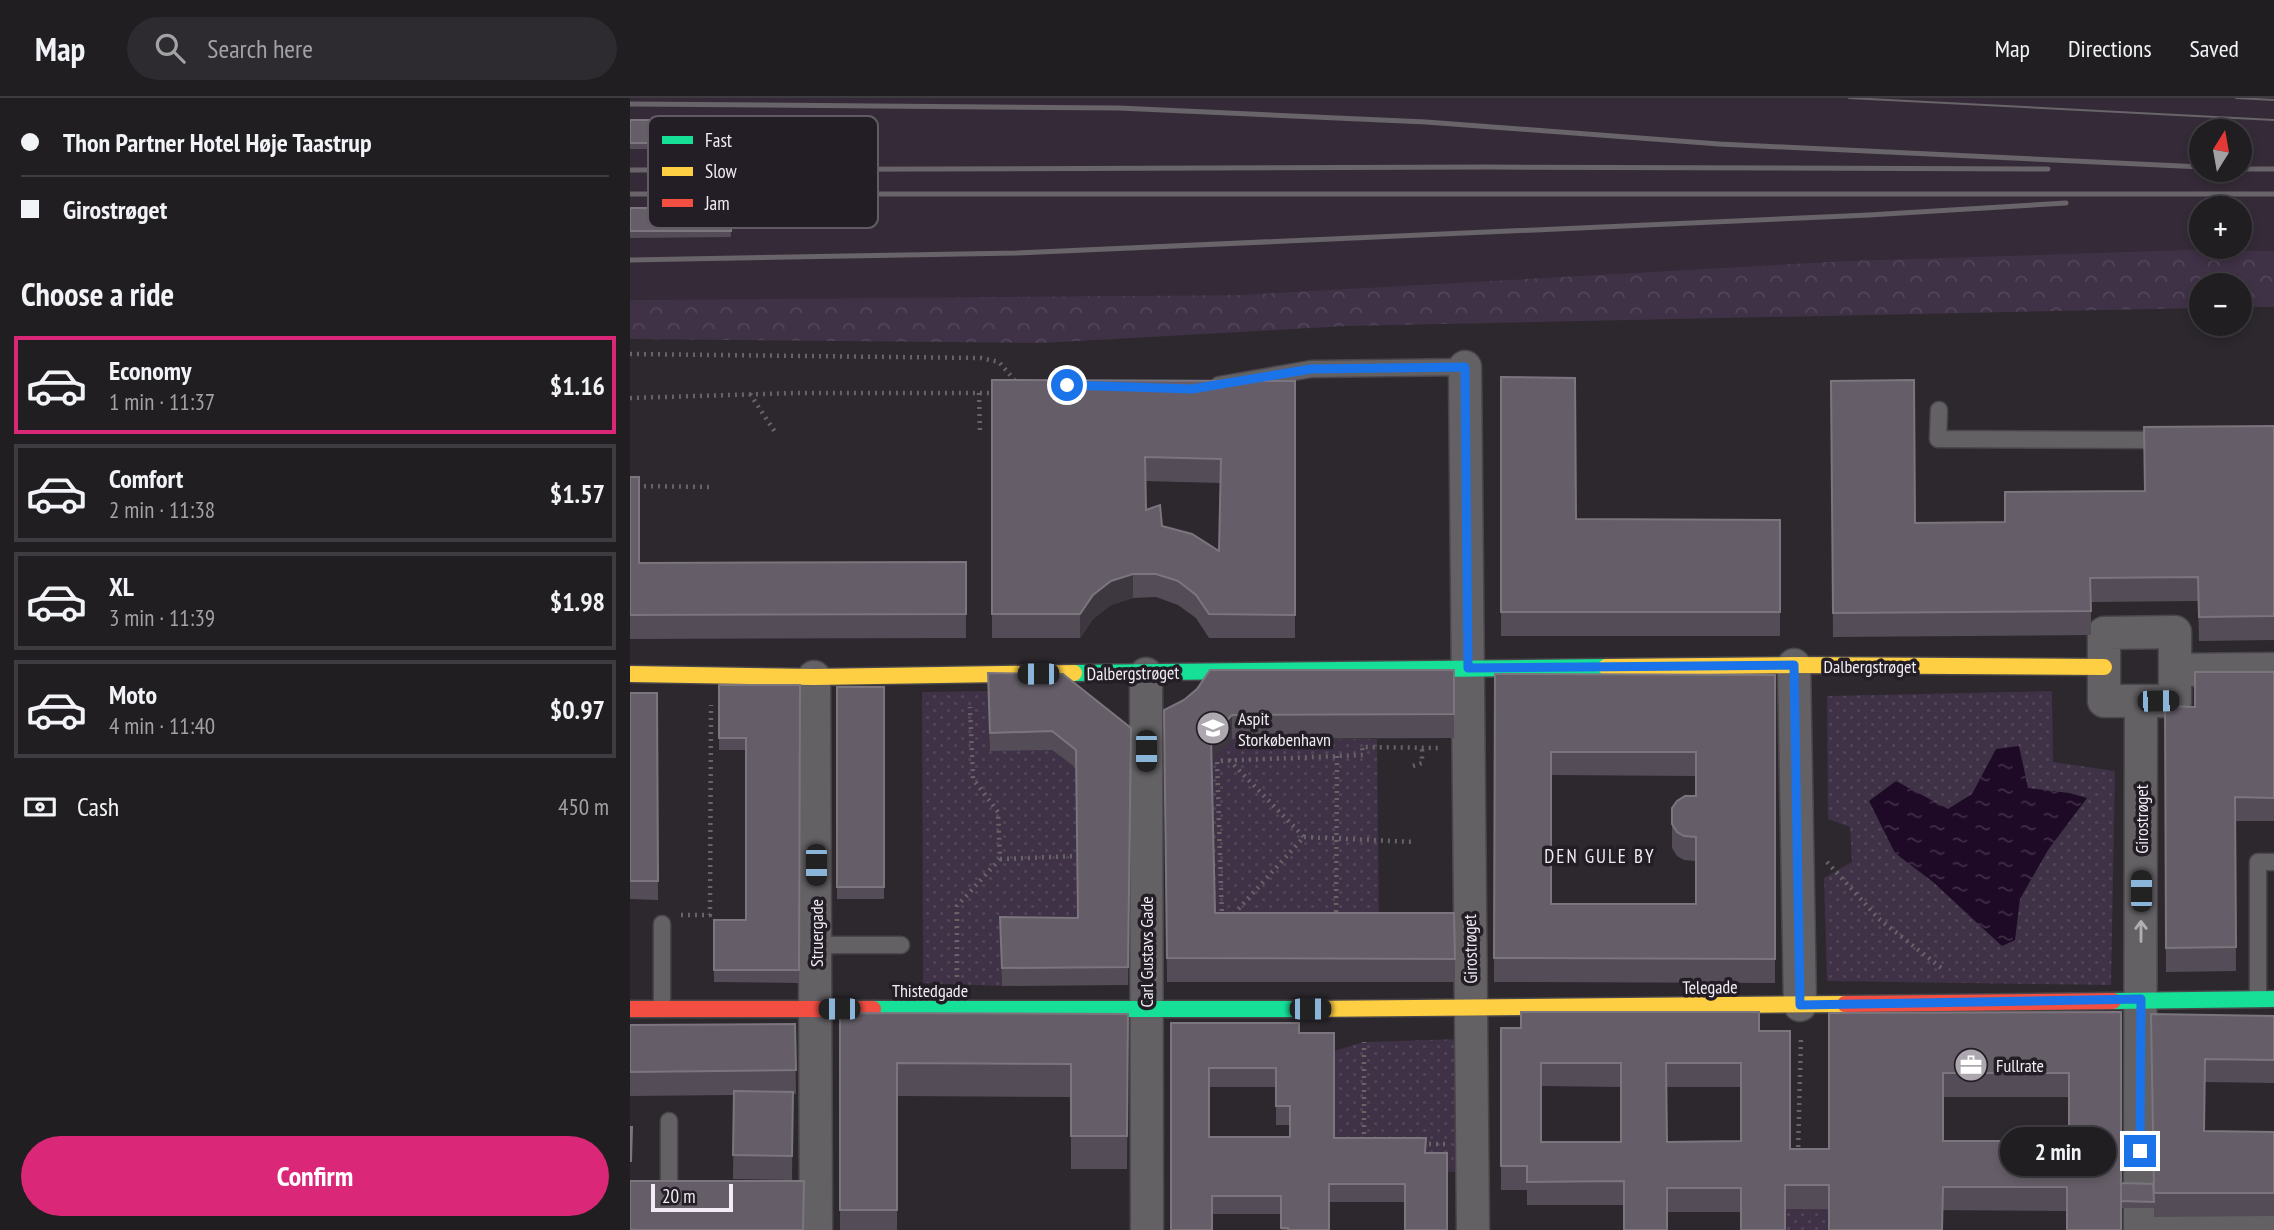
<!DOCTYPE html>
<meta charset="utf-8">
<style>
body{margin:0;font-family:"PT Sans Narrow",sans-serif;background:#2d2b2f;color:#f1f3f6;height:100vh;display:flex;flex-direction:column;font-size:26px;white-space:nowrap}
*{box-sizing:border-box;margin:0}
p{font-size:23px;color:#a2a2a5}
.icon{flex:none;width:38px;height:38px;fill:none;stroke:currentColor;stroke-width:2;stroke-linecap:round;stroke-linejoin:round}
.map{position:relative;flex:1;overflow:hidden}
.details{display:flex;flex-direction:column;background:#211e22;width:630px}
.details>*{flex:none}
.banner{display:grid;align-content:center;height:154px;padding:0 21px;background:#211e22}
.needle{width:46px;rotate:11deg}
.buttons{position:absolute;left:1559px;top:21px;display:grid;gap:14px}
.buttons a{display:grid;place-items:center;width:63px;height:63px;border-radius:50%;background:#211e22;box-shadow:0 4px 10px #0003,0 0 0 2px #3e3c40;font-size:35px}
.scale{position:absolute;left:21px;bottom:18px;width:82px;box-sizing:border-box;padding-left:7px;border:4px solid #f2edf4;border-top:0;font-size:19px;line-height:24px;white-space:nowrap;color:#f2edf4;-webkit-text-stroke:5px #231d26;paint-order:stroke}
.end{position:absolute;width:32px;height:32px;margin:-16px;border:9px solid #1a73e8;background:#fff;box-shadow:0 0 0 4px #fff}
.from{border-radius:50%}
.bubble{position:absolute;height:49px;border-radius:24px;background:#211e22;box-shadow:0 4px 10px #0003,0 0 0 2px #3e3c40;font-size:23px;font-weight:600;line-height:49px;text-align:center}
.car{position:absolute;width:21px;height:42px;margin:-21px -10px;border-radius:9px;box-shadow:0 0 5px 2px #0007;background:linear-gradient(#222 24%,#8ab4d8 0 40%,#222 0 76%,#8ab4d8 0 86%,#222 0)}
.banner b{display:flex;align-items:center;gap:24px;height:66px;font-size:26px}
.banner b+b{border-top:2px solid #3e3c40}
.banner i{width:18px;height:18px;background:#f1f3f6}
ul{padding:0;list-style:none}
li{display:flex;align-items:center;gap:21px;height:98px;margin:0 14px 10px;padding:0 7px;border:4px solid #3e3c40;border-radius:0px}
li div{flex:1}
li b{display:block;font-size:26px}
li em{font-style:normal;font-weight:600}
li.active{border-color:#db2777}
li>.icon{width:63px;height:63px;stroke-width:1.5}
h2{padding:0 21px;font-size:32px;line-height:84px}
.pay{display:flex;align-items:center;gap:18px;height:77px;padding:0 21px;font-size:26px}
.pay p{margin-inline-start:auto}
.cta{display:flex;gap:14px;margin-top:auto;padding:14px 21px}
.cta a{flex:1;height:80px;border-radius:42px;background:#db2777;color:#fff;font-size:28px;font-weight:600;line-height:80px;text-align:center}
header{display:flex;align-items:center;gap:42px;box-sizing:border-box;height:98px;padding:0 35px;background:#211e22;border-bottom:2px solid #3e3c40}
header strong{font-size:33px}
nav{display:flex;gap:38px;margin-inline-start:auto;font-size:24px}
.search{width:490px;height:63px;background:#2d2b2f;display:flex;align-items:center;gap:18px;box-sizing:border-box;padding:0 24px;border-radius:38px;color:#a2a2a5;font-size:26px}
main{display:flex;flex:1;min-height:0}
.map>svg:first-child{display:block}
.built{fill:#352b38;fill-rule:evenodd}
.grass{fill:url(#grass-dots)}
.forest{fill:url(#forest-crowns)}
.water{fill:url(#water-ripples)}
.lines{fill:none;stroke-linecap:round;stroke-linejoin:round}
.lane-casing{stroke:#49464a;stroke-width:19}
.street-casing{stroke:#49464a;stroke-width:35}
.fast-casing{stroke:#49464a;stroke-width:19}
.slow-casing{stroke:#49464a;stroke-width:19}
.jam-casing{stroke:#49464a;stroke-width:19}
.path{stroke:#676468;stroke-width:4.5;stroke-dasharray:2 5;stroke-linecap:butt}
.lane{stroke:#646165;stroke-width:16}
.street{stroke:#646165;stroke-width:32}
.fast{stroke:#16e098;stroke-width:16}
.slow{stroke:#ffcf43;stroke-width:16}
.jam{stroke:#f24e42;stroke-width:16}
.tram{stroke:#686469;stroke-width:2}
.rail{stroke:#686469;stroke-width:5}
.wall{fill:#544d57;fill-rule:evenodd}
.shaded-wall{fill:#3d373f}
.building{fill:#655e68;stroke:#7b757e;stroke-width:2;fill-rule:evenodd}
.oneway{stroke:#b2aeb4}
.route{stroke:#1a73e8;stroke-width:9}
.labels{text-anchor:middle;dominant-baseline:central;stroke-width:7;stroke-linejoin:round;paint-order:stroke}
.street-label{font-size:18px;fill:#f2edf4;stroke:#231d26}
.poi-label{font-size:18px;fill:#f2edf4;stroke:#231d26;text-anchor:start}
.neighbourhood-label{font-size:19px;letter-spacing:2px;fill:#f2edf4;stroke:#231d26}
.key{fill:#231d26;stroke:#615b64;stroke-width:2}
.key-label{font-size:19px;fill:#f2edf4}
</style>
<header>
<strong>Map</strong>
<div class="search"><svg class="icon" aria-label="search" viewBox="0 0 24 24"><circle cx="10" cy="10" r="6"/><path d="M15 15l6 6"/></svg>Search here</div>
<nav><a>Map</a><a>Directions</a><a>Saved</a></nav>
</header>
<main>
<section class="details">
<div class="banner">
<b><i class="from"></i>Thon Partner Hotel Høje Taastrup</b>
<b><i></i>Girostrøget</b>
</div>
<h2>Choose a ride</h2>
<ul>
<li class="active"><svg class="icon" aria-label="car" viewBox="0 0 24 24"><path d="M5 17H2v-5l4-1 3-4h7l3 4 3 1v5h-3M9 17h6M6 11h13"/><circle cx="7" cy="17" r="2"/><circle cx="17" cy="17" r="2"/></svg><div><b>Economy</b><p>1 min · 11:37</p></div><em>$1.16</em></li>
<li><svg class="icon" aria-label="car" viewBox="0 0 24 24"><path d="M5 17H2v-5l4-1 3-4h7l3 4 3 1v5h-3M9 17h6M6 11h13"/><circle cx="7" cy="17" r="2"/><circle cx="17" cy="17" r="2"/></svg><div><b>Comfort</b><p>2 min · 11:38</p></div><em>$1.57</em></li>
<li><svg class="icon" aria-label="car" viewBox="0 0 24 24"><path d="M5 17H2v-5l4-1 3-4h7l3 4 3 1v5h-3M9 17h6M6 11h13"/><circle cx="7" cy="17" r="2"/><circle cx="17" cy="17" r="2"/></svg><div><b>XL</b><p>3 min · 11:39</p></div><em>$1.98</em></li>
<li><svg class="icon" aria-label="car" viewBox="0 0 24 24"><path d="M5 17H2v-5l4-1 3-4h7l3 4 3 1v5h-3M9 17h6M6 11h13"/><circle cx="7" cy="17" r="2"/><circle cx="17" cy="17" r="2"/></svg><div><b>Moto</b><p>4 min · 11:40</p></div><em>$0.97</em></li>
</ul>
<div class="pay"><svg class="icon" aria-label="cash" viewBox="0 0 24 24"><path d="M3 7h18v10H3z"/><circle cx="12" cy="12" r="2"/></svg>Cash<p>450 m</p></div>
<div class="cta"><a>Confirm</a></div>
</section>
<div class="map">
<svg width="1644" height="1132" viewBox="0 0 1644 1132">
<defs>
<pattern id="grass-dots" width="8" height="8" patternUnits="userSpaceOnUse" patternTransform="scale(1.75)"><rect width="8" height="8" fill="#3f3146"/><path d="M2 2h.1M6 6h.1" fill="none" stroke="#524558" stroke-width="1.8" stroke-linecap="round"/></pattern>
<pattern id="forest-crowns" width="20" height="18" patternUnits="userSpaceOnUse" patternTransform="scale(1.75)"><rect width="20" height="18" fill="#3f3146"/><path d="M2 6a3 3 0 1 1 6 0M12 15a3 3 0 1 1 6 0" fill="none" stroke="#524558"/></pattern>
<pattern id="water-ripples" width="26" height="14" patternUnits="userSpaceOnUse" patternTransform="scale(1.75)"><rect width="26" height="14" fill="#1e0a26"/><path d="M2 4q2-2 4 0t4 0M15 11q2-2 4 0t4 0" fill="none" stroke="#3f2e46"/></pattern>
</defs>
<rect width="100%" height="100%" fill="#2c282e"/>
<path class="built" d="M 0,0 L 1644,0 L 1644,153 L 1556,152 L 1216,163 L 609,197 L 0,202 ZM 1572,33 L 1610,33 L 1610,72 L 1572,72 ZM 1572,110 L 1610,110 L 1610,149 L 1572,149 Z"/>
<path class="grass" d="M 358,593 L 422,652 L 446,670 L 448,838 L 372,888 L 293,885 L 292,594 Z
M 1422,593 L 1423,664 L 1485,673 L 1481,887 L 1197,883 L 1194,780 L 1222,764 L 1220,729 L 1198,721 L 1197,598 Z
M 602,641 L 747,641 L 749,838 L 585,839 L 581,663 Z
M 829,941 L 828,1073 L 817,1074 L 704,1058 L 704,953 L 734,944 Z
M 1155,1111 L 1199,1111 L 1199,1132 L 1155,1132 Z"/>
<path class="forest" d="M 1556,152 L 1644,153 L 1644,209 L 1610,209 L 1610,187 L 1572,187 L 1571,210 L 717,228 L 411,245 L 0,241 L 0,202 L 609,197 L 1216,163 Z"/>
<path class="water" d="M 1389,648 L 1398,690 L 1439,695 L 1457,700 L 1418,752 L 1390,801 L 1385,842 L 1372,848 L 1303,784 L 1265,755 L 1239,703 L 1266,683 L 1318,711 L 1342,696 L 1366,651 Z"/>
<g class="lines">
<defs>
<path id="lane" d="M 589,287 L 681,271 L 835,269
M 1309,312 L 1308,341 L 1536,342
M 32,826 L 32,911
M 186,847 L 271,847
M 1628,901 L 1628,764 L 1644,764
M 39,1023 L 39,1094"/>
<path id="street" d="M 835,269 L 843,1132
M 1545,534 L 1545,603 L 1474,603 L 1474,535 Z
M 1164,567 L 1170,907
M 1545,572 L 1644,571
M 516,576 L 517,1132
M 184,579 L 186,1132
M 1510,1129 L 1644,1130
M 1510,1132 L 1511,603"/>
<path id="fast" d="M 444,575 L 976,569
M 1483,903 L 1644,901
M 243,911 L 675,911"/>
<path id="slow" d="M 976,569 L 1164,567 L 1474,569
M 0,576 L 184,579 L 444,575
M 675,911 L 1215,906"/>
<path id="jam" d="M 1215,906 L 1483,903
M 0,911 L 243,911"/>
</defs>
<use href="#lane" class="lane-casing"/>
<use href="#street" class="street-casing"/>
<use href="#fast" class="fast-casing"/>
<use href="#slow" class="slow-casing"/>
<use href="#jam" class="jam-casing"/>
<path class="path" d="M 0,256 L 351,260 L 369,264 L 387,285
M 349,295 L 350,336
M 120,296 L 147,337
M 0,300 L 166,295 L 359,295 L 366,293
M 0,388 L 84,389
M 599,662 L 674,739 L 602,818
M 783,668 L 792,665 L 792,650
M 674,739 L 784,744
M 370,761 L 447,758
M 1197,764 L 1249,821 L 1314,872
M 51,817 L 80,817 L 81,607
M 592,820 L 587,663 L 733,657 L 732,649 L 809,650
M 706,821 L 707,658
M 327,879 L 327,808 L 370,761 L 368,714 L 343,681 L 340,609
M 734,1043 L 734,944
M 792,1046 L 815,1046
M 1168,1056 L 1171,939"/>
<use href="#lane" class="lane"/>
<use href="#street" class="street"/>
<use href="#fast" class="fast"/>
<use href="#slow" class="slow"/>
<use href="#jam" class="jam"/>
<path class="tram" d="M 1219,0 L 1644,22
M 1606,0 L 1644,2"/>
<path class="rail" d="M 0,6 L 489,10 L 796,24 L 1089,46 L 1572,69
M 1610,71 L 1644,71
M 0,72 L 858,69 L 1418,71
M 0,96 L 1644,96
M 0,162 L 387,155 L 1239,117 L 1436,105"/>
</g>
<path class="wall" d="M 0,22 L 101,22 L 101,51 L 0,51 Z
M 0,110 L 100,110 L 101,139 L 0,140 Z
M 871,279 L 946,421 L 1150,422 L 1150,538 L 871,538 Z
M 362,282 L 665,283 L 665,540 L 579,540 L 566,520 L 548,507 L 526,499 L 503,500 L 481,507 L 463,521 L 450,540 L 362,540 ZM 516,383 L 590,385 L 589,453 L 532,428 L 516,412 Z
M 1201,283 L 1285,425 L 1375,424 L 1515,393 L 1644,328 L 1644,542 L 1569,543 L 1568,503 L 1461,504 L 1461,537 L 1203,539 Z
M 0,379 L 9,465 L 336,464 L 336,540 L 0,541 Z
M 824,572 L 824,640 L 602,641 L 581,662 L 585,815 L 824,815 L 825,884 L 537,884 L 534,612 Z
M 1644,574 L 1644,723 L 1605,723 L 1606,873 L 1536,874 L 1535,608 L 1565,609 Z
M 358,575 L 501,630 L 498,887 L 372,888 L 370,819 L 448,820 L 446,670 L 422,652 L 360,653 Z
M 865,576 L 1145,577 L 1145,885 L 864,884 ZM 921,677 L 1066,678 L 1066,698 L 1042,710 L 1042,750 L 1047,758 L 1054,762 L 1066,763 L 1066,806 L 921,806 Z
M 89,587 L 170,587 L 169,885 L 84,884 L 84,822 L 116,822 L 116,652 L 89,652 Z
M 207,589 L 254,589 L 254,801 L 207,801 Z
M 0,595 L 27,595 L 28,802 L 0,801 Z
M 1491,914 L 1491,1101 L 1523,1086 L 1521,916 L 1644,918 L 1644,985 L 1575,984 L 1574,1033 L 1644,1034 L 1644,1118 L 1524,1119 L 1524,1110 L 1491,1110 L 1437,1113 L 1155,1111 L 1111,1114 L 1037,1114 L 994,1107 L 897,1107 L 897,1092 L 871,1092 L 871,930 L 1129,933 L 1160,1051 L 1199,1051 L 1199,915 ZM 911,988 L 991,989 L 991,1044 L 911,1044 ZM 1036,989 L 1111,989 L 1111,1043 L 1037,1044 ZM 1313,999 L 1439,999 L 1439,1043 L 1313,1043 Z
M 210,915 L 498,916 L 497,1071 L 441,1071 L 441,999 L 267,998 L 267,1132 L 210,1132 Z
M 541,925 L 669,935 L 704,1040 L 796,1040 L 775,1104 L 699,1104 L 699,1132 L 651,1132 L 651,1116 L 582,1116 ZM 579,989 L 646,989 L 646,1027 L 660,1027 L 660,1039 L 579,1039 Z
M 165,926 L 166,996 L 163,996 L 162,1082 L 103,1081 L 104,997 L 0,998 L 0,927 Z"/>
<path class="shaded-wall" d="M 503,476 L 503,500 L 481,507 L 463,521 L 450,540 L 450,516 L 463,497 L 481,483 Z
M 602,617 L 602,641 L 581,663 L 581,639 Z"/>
<path class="building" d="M 0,22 L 101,22 L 101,45 L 0,45 Z
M 0,110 L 100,110 L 101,133 L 0,133 Z
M 871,279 L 945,280 L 946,421 L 1150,422 L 1150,514 L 871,514 Z
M 362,282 L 665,283 L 665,517 L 579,516 L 566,497 L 548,483 L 526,476 L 503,476 L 481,483 L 463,497 L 450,516 L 362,516 ZM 515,359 L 591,361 L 589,453 L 562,436 L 532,428 L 530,407 L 516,412 Z
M 1284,282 L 1285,425 L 1375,424 L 1375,394 L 1515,393 L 1514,329 L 1644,328 L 1644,518 L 1569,519 L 1568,479 L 1460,480 L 1461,513 L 1203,515 L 1201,283 Z
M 0,379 L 9,379 L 9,465 L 336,464 L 336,516 L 0,517 Z
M 580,572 L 824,572 L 824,616 L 602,617 L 581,639 L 585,815 L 824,815 L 825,861 L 537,860 L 534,612 L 554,602 L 567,591 Z
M 1565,574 L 1644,574 L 1644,700 L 1605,699 L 1606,849 L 1536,850 L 1535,608 L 1565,609 Z
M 358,575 L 433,576 L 501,630 L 498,869 L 372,870 L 370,819 L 448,820 L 446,652 L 422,633 L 360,635 Z
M 865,576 L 1145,577 L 1145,861 L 864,860 ZM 921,654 L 1066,654 L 1066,698 L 1055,698 L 1047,703 L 1042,710 L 1042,726 L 1047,734 L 1054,738 L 1066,739 L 1066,806 L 921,806 Z
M 89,587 L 170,587 L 169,872 L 84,872 L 84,822 L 116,822 L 116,640 L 89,640 Z
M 207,589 L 254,589 L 254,789 L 207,789 Z
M 0,595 L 27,595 L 28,783 L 0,783 Z
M 891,914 L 1129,914 L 1129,933 L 1160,933 L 1160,1051 L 1199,1051 L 1199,915 L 1491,914 L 1491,1132 L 1437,1132 L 1437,1089 L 1313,1089 L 1312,1132 L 1199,1132 L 1199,1087 L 1155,1087 L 1155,1132 L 1111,1132 L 1111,1090 L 1037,1090 L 1037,1132 L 994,1132 L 994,1083 L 897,1084 L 897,1068 L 871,1068 L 871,930 L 891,930 ZM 911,965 L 991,965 L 991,1044 L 911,1044 ZM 1036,965 L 1111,965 L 1111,1043 L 1037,1044 ZM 1313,975 L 1439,975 L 1439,1043 L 1313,1043 Z
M 210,915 L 498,916 L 497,1038 L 441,1038 L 441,966 L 267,965 L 267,1112 L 210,1112 Z
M 1521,916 L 1644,918 L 1644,962 L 1575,961 L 1574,1033 L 1644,1034 L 1644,1095 L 1524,1095 Z
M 541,925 L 669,925 L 669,935 L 704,935 L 704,1040 L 796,1040 L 795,1055 L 817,1055 L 817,1132 L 775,1132 L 775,1086 L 699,1086 L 699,1132 L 658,1132 L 658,1130 L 651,1130 L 651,1098 L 582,1098 L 582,1132 L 541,1132 ZM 579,970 L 646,970 L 646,1008 L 660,1008 L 660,1039 L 579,1039 Z
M 165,926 L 166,972 L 0,974 L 0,927 Z
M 104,993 L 163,994 L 162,1058 L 103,1057 Z
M 0,1029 L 2,1029 L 1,1063 L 0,1063 Z
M 0,1083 L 174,1083 L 173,1132 L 4,1132 L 0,1131 Z
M 1491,1085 L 1523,1086 L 1524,1104 L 1491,1103 Z"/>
<defs><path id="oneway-shaft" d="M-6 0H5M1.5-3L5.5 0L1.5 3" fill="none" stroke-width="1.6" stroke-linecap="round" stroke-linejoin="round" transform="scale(1.75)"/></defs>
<use class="oneway" href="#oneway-shaft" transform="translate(1511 833) rotate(-90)"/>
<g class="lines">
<path class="route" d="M 437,287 L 562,291 L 681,271 L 835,269 L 838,570 L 1164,567 L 1170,907 L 1511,901 L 1510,1053"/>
</g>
<defs>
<symbol id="school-disc" viewBox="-11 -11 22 22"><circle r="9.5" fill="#ada8af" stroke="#231d26"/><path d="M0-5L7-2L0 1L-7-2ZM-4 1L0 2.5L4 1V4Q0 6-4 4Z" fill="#fff"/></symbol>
<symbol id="office-disc" viewBox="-11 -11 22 22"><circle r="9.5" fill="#ada8af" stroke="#231d26"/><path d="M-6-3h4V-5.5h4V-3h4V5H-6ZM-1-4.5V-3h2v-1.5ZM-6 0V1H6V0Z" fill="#fff"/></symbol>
</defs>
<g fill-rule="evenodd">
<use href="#school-disc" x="564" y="611" width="38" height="38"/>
<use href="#office-disc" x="1322" y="948" width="38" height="38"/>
</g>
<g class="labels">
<g class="street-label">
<text x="1240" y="568">Dalbergstrøget</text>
<text transform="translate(503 575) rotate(-1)">Dalbergstrøget</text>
<text transform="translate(1511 721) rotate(-90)">Girostrøget</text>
<text transform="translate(186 835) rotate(-90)">Struergade</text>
<text transform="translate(840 851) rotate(-91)">Girostrøget</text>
<text transform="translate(516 854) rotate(-90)">Carl Gustavs Gade</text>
<text transform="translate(1080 889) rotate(-1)">Telegade</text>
<text x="300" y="892">Thistedgade</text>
</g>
<g class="poi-label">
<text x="608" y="620">Aspit<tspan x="608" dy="21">Storkøbenhavn</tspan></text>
<text x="1366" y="967">Fullrate</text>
</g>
<g class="neighbourhood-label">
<text x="970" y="758">DEN GULE BY</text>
</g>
</g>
<rect x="18" y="18" width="230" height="112" rx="10" class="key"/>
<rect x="32" y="38" width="31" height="8" fill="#16e098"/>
<rect x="32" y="69" width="31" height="9" fill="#ffcf43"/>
<rect x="32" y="101" width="31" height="8" fill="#f24e42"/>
<g class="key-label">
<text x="75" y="49">Fast</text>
<text x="75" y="80">Slow</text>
<text x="75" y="112">Jam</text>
</g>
</svg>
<div class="buttons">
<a><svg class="needle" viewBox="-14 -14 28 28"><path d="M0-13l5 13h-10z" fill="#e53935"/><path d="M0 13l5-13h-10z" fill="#a2a2a5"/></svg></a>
<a>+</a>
<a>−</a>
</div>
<div class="scale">20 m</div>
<i class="end from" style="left:437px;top:287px"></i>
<i class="end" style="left:1510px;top:1053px"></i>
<div class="bubble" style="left:1370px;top:1029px;width:116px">2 min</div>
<i class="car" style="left:408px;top:576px;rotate:270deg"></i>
<i class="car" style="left:1528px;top:603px;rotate:89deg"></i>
<i class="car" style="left:516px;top:653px;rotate:180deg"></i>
<i class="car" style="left:186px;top:767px;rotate:180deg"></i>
<i class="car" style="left:1511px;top:793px;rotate:0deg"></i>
<i class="car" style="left:209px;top:911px;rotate:270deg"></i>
<i class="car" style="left:680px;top:911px;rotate:90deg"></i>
</div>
</main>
